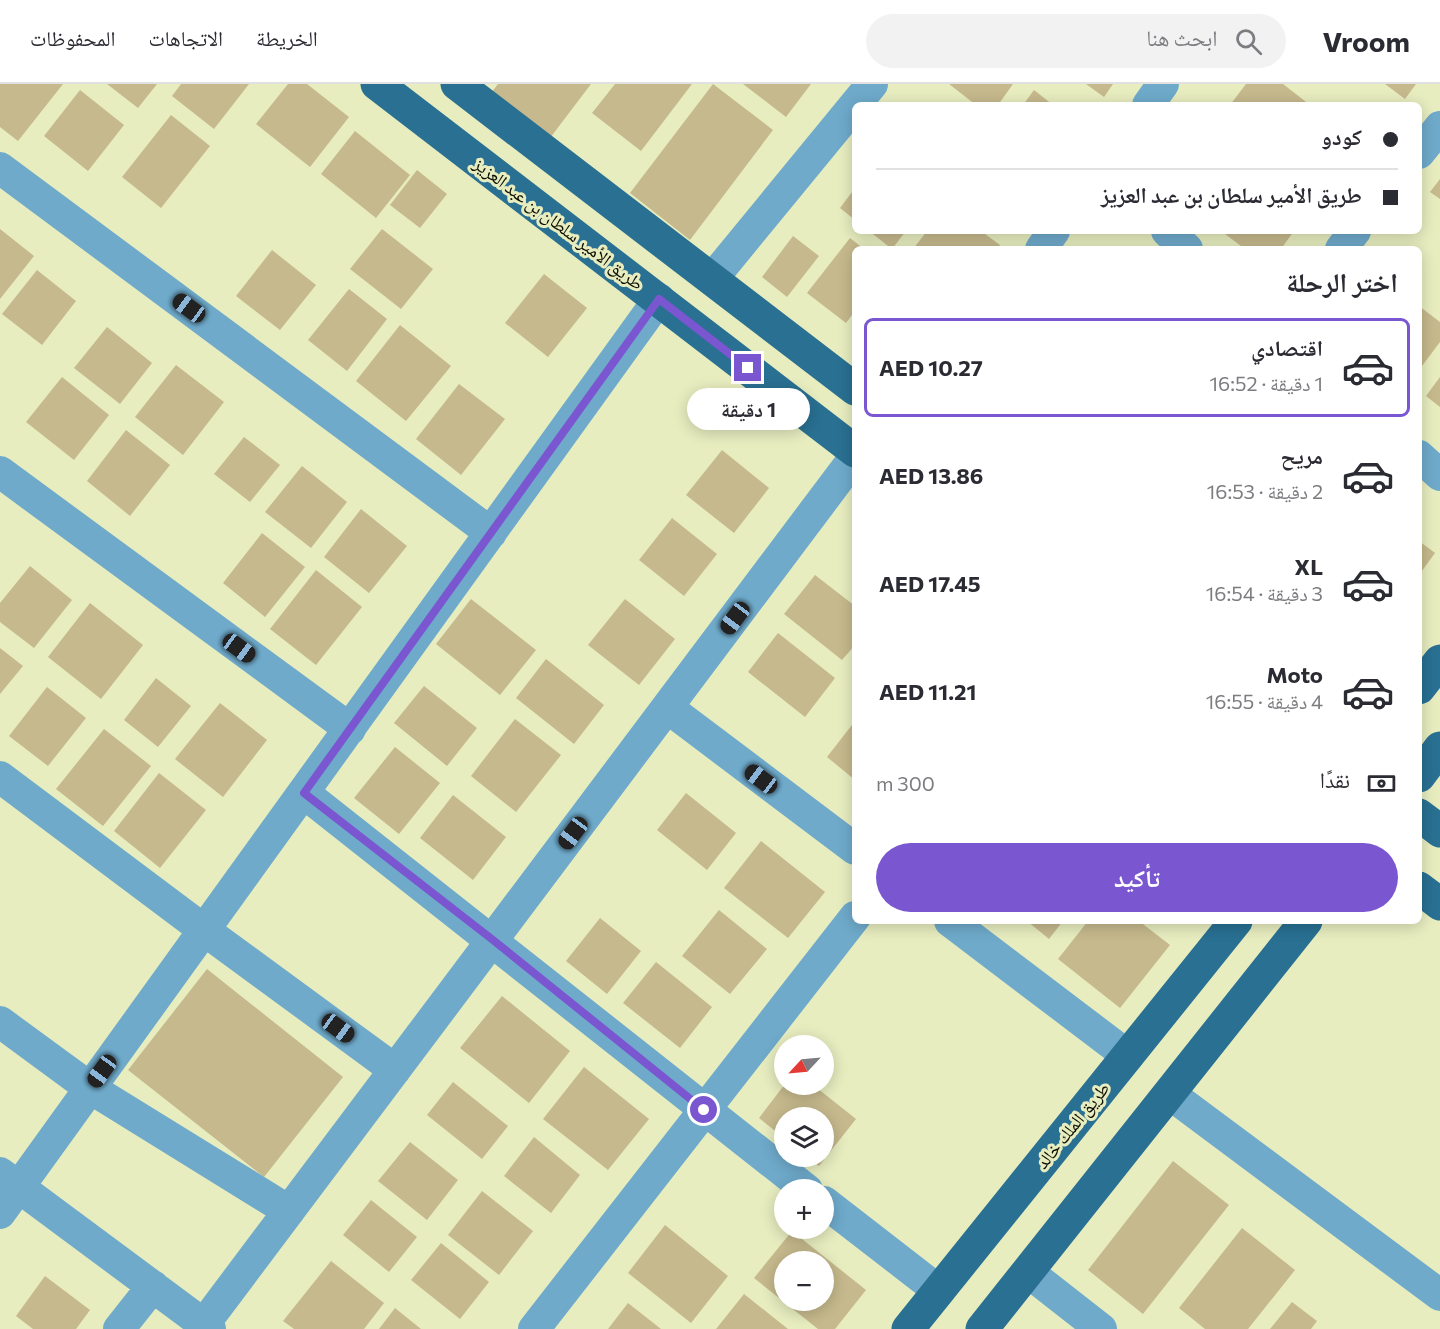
<!DOCTYPE html>
<html lang="ar">
<meta charset="utf-8">
<style>
body{margin:0;font-family:Commissioner,"Noto Naskh Arabic",sans-serif;background:#f2f2f3;color:#2b2b33;direction:rtl;height:100vh;display:flex;flex-direction:column;font-size:22px;white-space:nowrap}
*{box-sizing:border-box;margin:0}
p{font-size:20px;color:#7c7c81}
.icon{flex:none;width:33px;height:33px;fill:none;stroke:currentColor;stroke-width:2;stroke-linecap:round;stroke-linejoin:round}
.map{position:relative;flex:1;overflow:hidden;direction:ltr}
.details{position:absolute;left:852px;top:162px;width:570px;height:678px;display:flex;flex-direction:column;background:#fff;border-radius:9px;box-shadow:0 3px 15px #0003;direction:rtl}
.details>*{flex:none}
.top-card{position:absolute;left:852px;top:18px;width:570px;height:132px;border-radius:9px;box-shadow:0 3px 15px #0003;direction:rtl;display:grid;align-content:center;height:132px;padding:0 24px;background:#fff}
.needle{width:39px;rotate:244deg}
.controls{position:absolute;left:774px;top:951px;display:grid;gap:12px}
.controls a{display:grid;place-items:center;width:60px;height:60px;border-radius:50%;background:#fff;box-shadow:0 3px 15px #0003;font-size:30px}
.end{position:absolute;width:27px;height:27px;margin:-14px;border:8px solid #7a56d0;background:#fff;box-shadow:0 0 0 3px #fff}
.from{border-radius:50%}
.bubble{position:absolute;height:42px;border-radius:21px;background:#fff;box-shadow:0 3px 15px #0003;font-size:20px;font-weight:700;line-height:42px;text-align:center;direction:rtl}
.car{position:absolute;width:18px;height:36px;margin:-18px -9px;border-radius:8px;box-shadow:0 0 4px 2px #0007;background:linear-gradient(#222 24%,#8ab4d8 0 40%,#222 0 76%,#8ab4d8 0 86%,#222 0)}
.top-card b{display:flex;align-items:center;gap:21px;height:57px;font-size:22px}
.top-card b+b{border-top:2px solid #e1e1e2}
.top-card i{width:15px;height:15px;background:#2b2b33}
ul{padding:0;list-style:none}
li{display:flex;align-items:center;gap:18px;height:99px;margin:0 12px 9px;padding:0 12px;border:3px solid transparent;border-radius:9px}
li div{flex:1}
li b{display:block;font-size:22px}
li em{font-style:normal;font-weight:700}
li.current{border-color:#7a56d0}
li>.icon{width:54px;height:54px;stroke-width:1.5}
h2{padding:0 24px;font-size:27px;line-height:72px}
.pay{display:flex;align-items:center;gap:15px;height:66px;padding:0 24px;font-size:22px}
.pay p{margin-inline-start:auto}
.action{display:flex;gap:12px;margin-top:auto;padding:12px 24px}
.action a{flex:1;height:69px;border-radius:36px;background:#7a56d0;color:#fff;font-size:24px;font-weight:700;line-height:69px;text-align:center}
header{display:flex;align-items:center;gap:36px;box-sizing:border-box;height:84px;padding:0 30px;background:#fff;border-bottom:2px solid #e1e1e2}
header strong{font-size:28px}
nav{display:flex;gap:33px;margin-inline-start:auto;font-size:21px}
.search{width:420px;height:54px;background:#f2f2f3;display:flex;align-items:center;gap:15px;box-sizing:border-box;padding:0 21px;border-radius:33px;color:#7c7c81;font-size:22px}
.map>svg:first-child{display:block}
.building{fill:#c6b98d;fill-rule:evenodd}
.lines{fill:none;stroke-linecap:round;stroke-linejoin:round}
.minor{stroke:#6faacb;stroke-width:32}
.major{stroke:#297092;stroke-width:33}
.route{stroke:#7a56d0;stroke-width:8}
.labels{text-anchor:middle;dominant-baseline:central;stroke-width:6;stroke-linejoin:round;paint-order:stroke}
.street-label{font-size:18px;fill:#0c0d01;stroke:#e7edbf}
</style>
<header>
<strong>Vroom</strong>
<div class="search"><svg class="icon" aria-label="search" viewBox="0 0 24 24"><circle cx="10" cy="10" r="6"/><path d="M15 15l6 6"/></svg>ابحث هنا</div>
<nav><a>الخريطة</a><a>الاتجاهات</a><a>المحفوظات</a></nav>
</header>
<div class="map">
<svg width="1440" height="1245" viewBox="0 0 1440 1245">
<rect width="100%" height="100%" fill="#e7edbf"/>
<path class="building" d="M 0,0 L 63,0 L 18,57 L 0,43 Z
M 107,0 L 157,0 L 138,24 Z
M 181,0 L 249,0 L 214,45 L 172,12 Z
M 288,0 L 307,0 L 349,33 L 310,83 L 256,40 Z
M 498,0 L 591,0 L 547,58 L 488,13 Z
M 615,0 L 692,0 L 641,67 L 592,29 Z
M 713,0 L 773,46 L 690,156 L 630,109 Z
M 743,0 L 811,0 L 786,33 Z
M 949,0 L 1013,0 L 998,21 L 976,21 Z
M 1086,0 L 1113,0 L 1104,13 Z
M 1246,0 L 1283,0 L 1310,21 L 1230,21 Z
M 1385,0 L 1416,0 L 1405,15 Z
M 80,6 L 124,41 L 88,87 L 44,52 Z
M 1034,6 L 1053,21 L 1023,21 Z
M 171,31 L 210,62 L 161,124 L 122,93 Z
M 355,47 L 410,91 L 376,134 L 321,90 Z
M 417,86 L 447,110 L 420,144 L 390,121 Z
M 1440,95 L 1440,115 L 1430,108 Z
M 855,104 L 855,136 L 840,124 Z
M 0,145 L 34,172 L 0,215 Z
M 382,145 L 433,185 L 401,225 L 350,185 Z
M 869,147 L 906,147 L 892,165 Z
M 927,147 L 981,147 L 1000,161 L 997,165 L 913,165 Z
M 1221,147 L 1294,147 L 1281,165 L 1245,165 Z
M 793,152 L 819,172 L 787,213 L 762,193 Z
M 850,154 L 864,165 L 855,165 L 855,227 L 846,239 L 807,209 Z
M 272,166 L 316,201 L 280,246 L 236,212 Z
M 37,186 L 76,217 L 42,261 L 2,230 Z
M 544,190 L 587,224 L 548,273 L 505,239 Z
M 349,205 L 387,235 L 347,287 L 308,256 Z
M 1419,222 L 1440,238 L 1440,258 L 1419,286 Z
M 400,241 L 451,282 L 406,337 L 356,297 Z
M 107,243 L 152,279 L 120,320 L 74,284 Z
M 176,281 L 224,318 L 183,371 L 135,333 Z
M 62,293 L 109,331 L 74,376 L 26,338 Z
M 1440,293 L 1440,323 L 1426,312 Z
M 459,300 L 505,335 L 461,391 L 416,355 Z
M 126,346 L 170,381 L 130,432 L 87,397 Z
M 244,353 L 280,381 L 250,418 L 214,390 Z
M 722,366 L 769,404 L 734,449 L 686,411 Z
M 302,382 L 347,418 L 311,464 L 265,428 Z
M 361,425 L 407,462 L 369,509 L 324,473 Z
M 672,434 L 717,470 L 684,512 L 639,476 Z
M 262,449 L 305,483 L 265,533 L 223,499 Z
M 1419,457 L 1435,469 L 1419,491 Z
M 30,482 L 72,516 L 34,564 L 0,538 L 0,519 Z
M 316,486 L 362,523 L 316,581 L 270,545 Z
M 815,491 L 855,522 L 855,561 L 842,576 L 784,530 Z
M 471,515 L 536,566 L 500,611 L 436,560 Z
M 625,515 L 675,555 L 639,601 L 588,561 Z
M 90,519 L 143,561 L 101,615 L 48,573 Z
M 778,549 L 835,594 L 805,633 L 748,588 Z
M 0,564 L 23,582 L 0,610 Z
M 546,575 L 604,621 L 574,660 L 516,614 Z
M 156,594 L 191,622 L 158,663 L 124,636 Z
M 424,602 L 477,644 L 447,682 L 394,639 Z
M 47,603 L 86,634 L 48,682 L 9,652 Z
M 220,619 L 267,656 L 223,713 L 175,675 Z
M 515,635 L 561,671 L 516,728 L 471,692 Z
M 855,637 L 855,696 L 827,673 Z
M 104,645 L 151,682 L 103,742 L 56,705 Z
M 395,663 L 440,699 L 399,750 L 354,714 Z
M 159,689 L 206,726 L 160,784 L 114,747 Z
M 686,709 L 736,749 L 707,786 L 657,746 Z
M 453,711 L 506,753 L 473,796 L 420,754 Z
M 761,757 L 825,808 L 788,854 L 724,804 Z
M 719,826 L 767,865 L 730,910 L 682,872 Z
M 600,834 L 641,867 L 607,910 L 566,877 Z
M 1027,837 L 1063,837 L 1049,855 Z
M 1088,837 L 1139,837 L 1170,861 L 1120,924 L 1058,875 Z
M 656,878 L 712,923 L 680,964 L 623,919 Z
M 207,885 L 343,993 L 264,1093 L 128,986 Z
M 502,912 L 570,967 L 529,1019 L 460,964 Z
M 584,983 L 649,1035 L 608,1086 L 543,1035 Z
M 453,998 L 508,1042 L 482,1075 L 427,1031 Z
M 785,1000 L 812,1000 L 856,1035 L 819,1082 L 808,1072 L 824,1072 L 824,1034 L 784,1034 L 784,1054 L 759,1034 Z
M 534,1053 L 580,1091 L 551,1129 L 504,1092 Z
M 410,1058 L 458,1096 L 427,1136 L 378,1097 Z
M 1173,1077 L 1229,1121 L 1143,1230 L 1088,1186 Z
M 482,1107 L 533,1147 L 499,1191 L 448,1151 Z
M 371,1116 L 417,1153 L 389,1188 L 343,1151 Z
M 665,1141 L 728,1192 L 691,1239 L 628,1189 Z
M 1242,1144 L 1295,1186 L 1248,1245 L 1205,1245 L 1179,1224 Z
M 792,1147 L 866,1206 L 835,1245 L 818,1245 L 754,1194 ZM 784,1178 L 824,1178 L 824,1216 L 784,1216 Z
M 441,1159 L 489,1198 L 460,1235 L 411,1196 Z
M 331,1177 L 384,1219 L 364,1245 L 294,1245 L 283,1237 Z
M 45,1192 L 90,1226 L 76,1245 L 33,1245 L 16,1232 Z
M 744,1210 L 788,1245 L 716,1245 Z
M 1292,1218 L 1317,1237 L 1311,1245 L 1270,1245 Z
M 628,1219 L 661,1245 L 608,1245 Z
M 395,1224 L 421,1245 L 379,1245 Z"/>
<g class="lines">
<path class="minor" d="M 1148,21 L 1163,0
M 1419,69 L 1440,43
M 0,84 L 491,449
M 1167,147 L 1187,165
M 1041,165 L 1054,147
M 1341,165 L 1355,147
M 712,195 L 872,0
M 1419,372 L 1440,391
M 0,388 L 350,645
M 668,624 L 855,765
M 0,693 L 204,846 L 395,986
M 304,709 L 807,1106
M 950,837 L 1128,972
M 0,938 L 90,1004 L 289,1127
M 1170,1010 L 1440,1211
M 0,1089 L 210,1245
M 824,1118 L 939,1207
M 0,1129 L 659,215
M 1028,1188 L 1101,1245
M 204,1240 L 855,373
M 119,1245 L 153,1202
M 534,1245 L 855,833"/>
<path class="major" d="M 377,0 L 855,367
M 457,0 L 855,305
M 1419,604 L 1440,577
M 1419,692 L 1440,664
M 1419,731 L 1440,747
M 1419,804 L 1440,820
M 908,1245 L 1236,837
M 982,1245 L 1306,837"/>
</g>
<g class="lines">
<path class="route" d="M 704,1026 L 493,856 L 304,709 L 659,215 L 748,284"/>
</g>
<g class="labels">
<g class="street-label">
<text transform="translate(559 139) rotate(37)">طريق الأمير سلطان بن عبد العزيز</text>
<text transform="translate(1072 1041) rotate(-51)">طريق الملك خالد</text>
</g>
</g>
</svg>
<div class="controls">
<a><svg class="needle" viewBox="-14 -14 28 28"><path d="M0-13l5 13h-10z" fill="#e53935"/><path d="M0 13l5-13h-10z" fill="#7c7c81"/></svg></a>
<a><svg class="icon" aria-label="layers" viewBox="0 0 24 24"><path d="M12 4l9 5-9 5-9-5zM3 14l9 5 9-5"/></svg></a>
<a>+</a>
<a>−</a>
</div>
<i class="end from" style="left:704px;top:1026px"></i>
<i class="end" style="left:748px;top:284px"></i>
<div class="bubble" style="left:687px;top:304px;width:123px">1 دقيقة</div>
<i class="car" style="left:189px;top:224px;rotate:306deg"></i>
<i class="car" style="left:735px;top:534px;rotate:217deg"></i>
<i class="car" style="left:239px;top:564px;rotate:126deg"></i>
<i class="car" style="left:761px;top:695px;rotate:307deg"></i>
<i class="car" style="left:573px;top:749px;rotate:217deg"></i>
<i class="car" style="left:338px;top:944px;rotate:126deg"></i>
<i class="car" style="left:102px;top:987px;rotate:216deg"></i>
<div class="top-card">
<b><i class="from"></i>كودو</b>
<b><i></i>طريق الأمير سلطان بن عبد العزيز</b>
</div>
<section class="details">
<h2>اختر الرحلة</h2>
<ul>
<li class="current"><svg class="icon" aria-label="car" viewBox="0 0 24 24"><path d="M5 17H2v-5l4-1 3-4h7l3 4 3 1v5h-3M9 17h6M6 11h13"/><circle cx="7" cy="17" r="2"/><circle cx="17" cy="17" r="2"/></svg><div><b>اقتصادي</b><p>1 دقيقة · 16:52</p></div><em>AED 10.27</em></li>
<li><svg class="icon" aria-label="car" viewBox="0 0 24 24"><path d="M5 17H2v-5l4-1 3-4h7l3 4 3 1v5h-3M9 17h6M6 11h13"/><circle cx="7" cy="17" r="2"/><circle cx="17" cy="17" r="2"/></svg><div><b>مريح</b><p>2 دقيقة · 16:53</p></div><em>AED 13.86</em></li>
<li><svg class="icon" aria-label="car" viewBox="0 0 24 24"><path d="M5 17H2v-5l4-1 3-4h7l3 4 3 1v5h-3M9 17h6M6 11h13"/><circle cx="7" cy="17" r="2"/><circle cx="17" cy="17" r="2"/></svg><div><b>XL</b><p>3 دقيقة · 16:54</p></div><em>AED 17.45</em></li>
<li><svg class="icon" aria-label="car" viewBox="0 0 24 24"><path d="M5 17H2v-5l4-1 3-4h7l3 4 3 1v5h-3M9 17h6M6 11h13"/><circle cx="7" cy="17" r="2"/><circle cx="17" cy="17" r="2"/></svg><div><b>Moto</b><p>4 دقيقة · 16:55</p></div><em>AED 11.21</em></li>
</ul>
<div class="pay"><svg class="icon" aria-label="cash" viewBox="0 0 24 24"><path d="M3 7h18v10H3z"/><circle cx="12" cy="12" r="2"/></svg>نقدًا<p>300 m</p></div>
<div class="action"><a>تأكيد</a></div>
</section>
</div>
